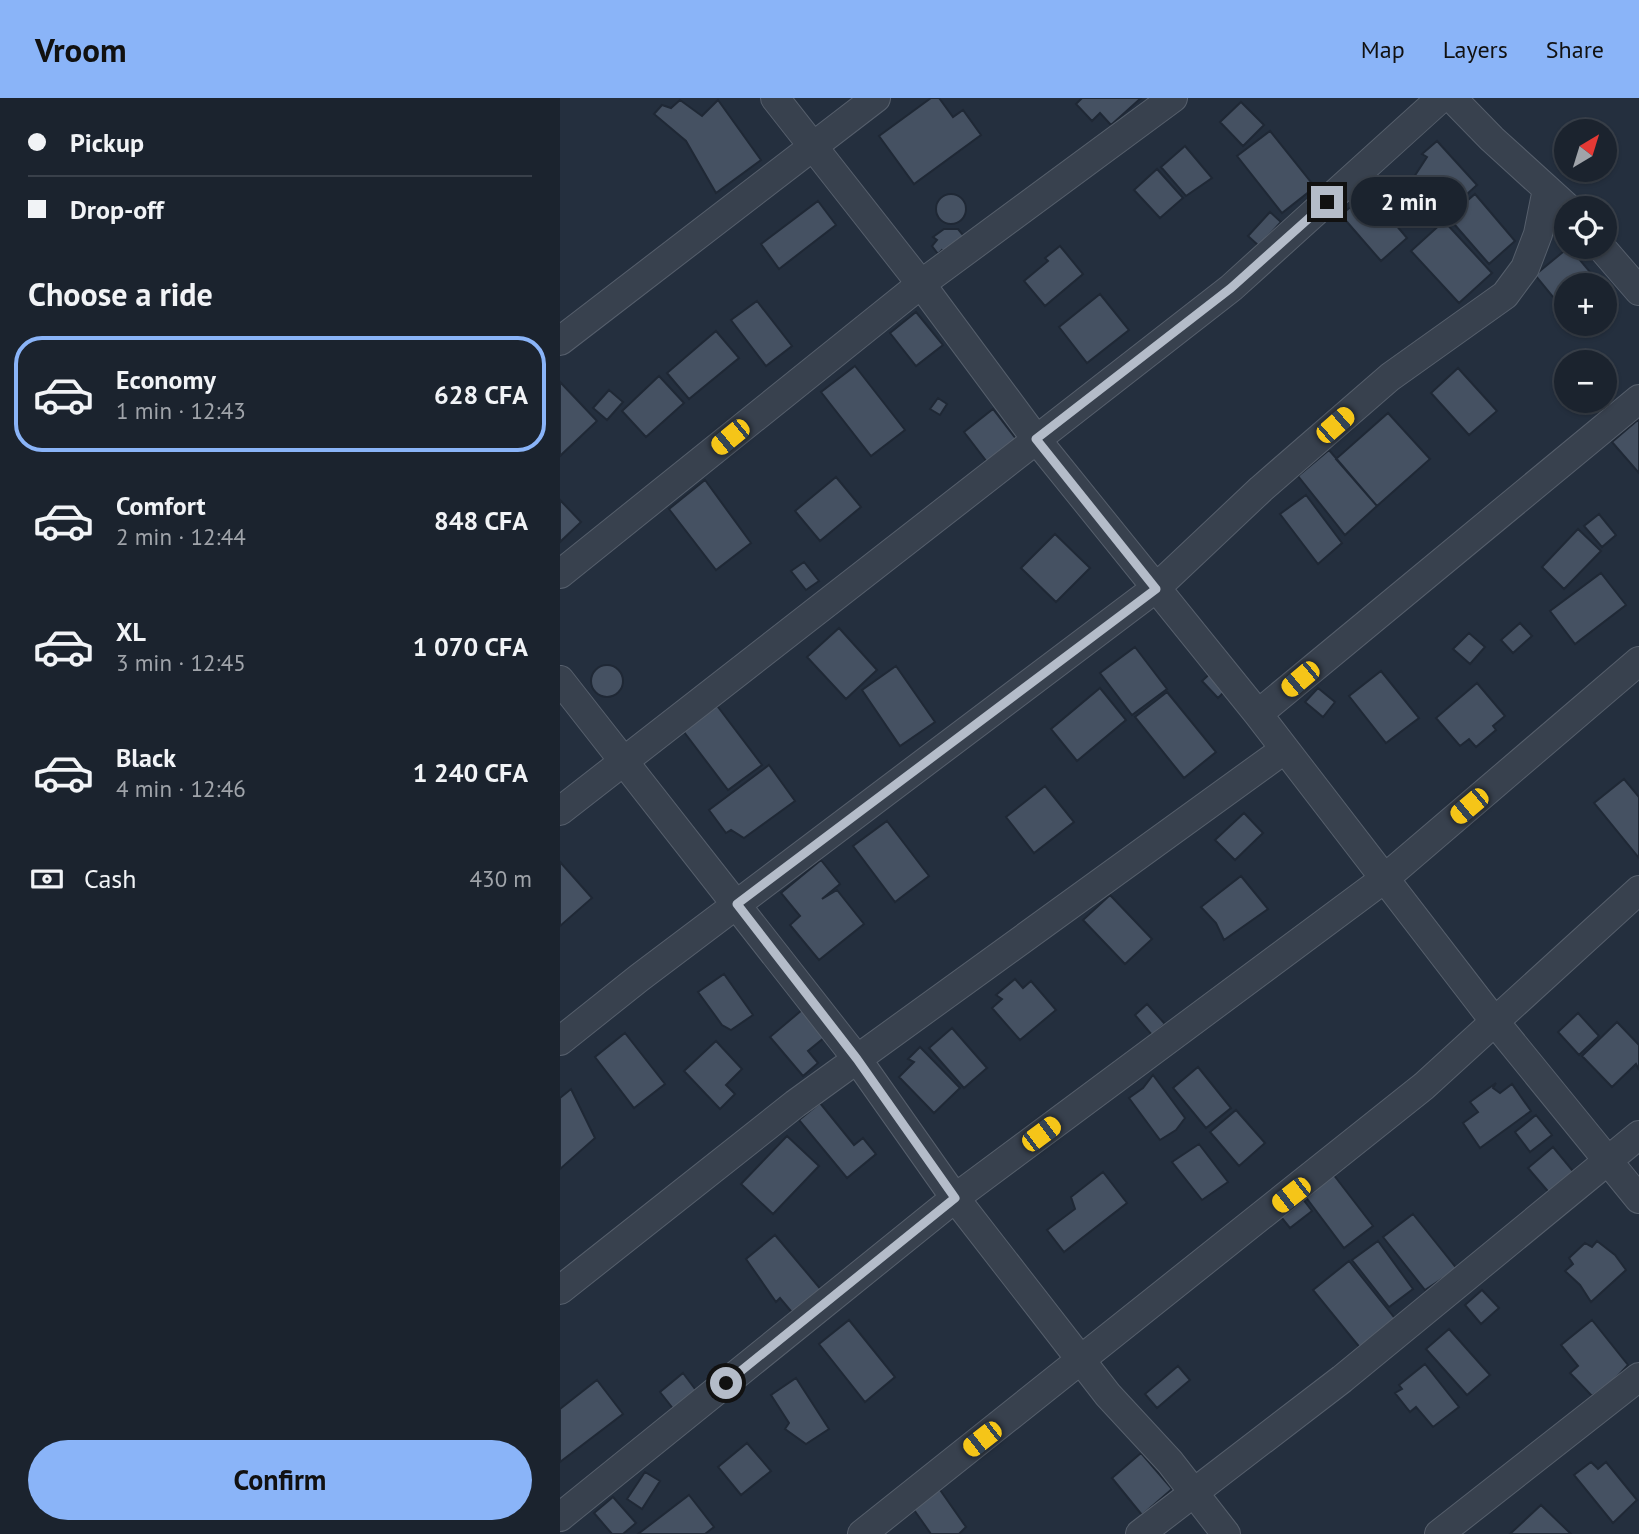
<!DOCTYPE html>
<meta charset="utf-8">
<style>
body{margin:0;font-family:"PT Sans",sans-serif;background:#282f3a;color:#f1f3f6;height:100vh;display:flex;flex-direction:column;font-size:26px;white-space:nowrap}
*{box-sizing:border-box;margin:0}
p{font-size:23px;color:#a0a4aa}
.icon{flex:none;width:38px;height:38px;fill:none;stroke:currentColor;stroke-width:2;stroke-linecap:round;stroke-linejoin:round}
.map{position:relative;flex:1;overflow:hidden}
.sheet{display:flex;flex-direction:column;background:#1b232e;width:560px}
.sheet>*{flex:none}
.top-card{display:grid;align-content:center;height:154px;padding:0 28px;background:#1b232e}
.needle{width:46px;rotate:38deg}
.fabs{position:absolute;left:994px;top:21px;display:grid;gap:14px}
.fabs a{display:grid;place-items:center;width:63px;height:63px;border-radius:50%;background:#1b232e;box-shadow:0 2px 5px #0004,0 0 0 2px #39404a;font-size:35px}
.end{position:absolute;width:32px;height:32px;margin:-16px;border:9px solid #b4bcc9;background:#111;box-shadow:0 0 0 4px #111}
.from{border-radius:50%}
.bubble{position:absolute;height:49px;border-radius:24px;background:#1b232e;box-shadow:0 2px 5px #0004,0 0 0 2px #39404a;font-size:23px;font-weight:700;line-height:49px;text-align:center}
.car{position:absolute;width:21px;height:42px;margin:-21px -10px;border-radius:9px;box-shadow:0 0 5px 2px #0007;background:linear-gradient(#f5c518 24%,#345 0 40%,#f5c518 0 76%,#345 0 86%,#f5c518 0)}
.top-card b{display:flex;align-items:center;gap:24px;height:66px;font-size:26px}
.top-card b+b{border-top:2px solid #39404a}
.top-card i{width:18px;height:18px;background:#f1f3f6}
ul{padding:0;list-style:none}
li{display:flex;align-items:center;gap:21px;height:116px;margin:0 14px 10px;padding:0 14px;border:4px solid transparent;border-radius:28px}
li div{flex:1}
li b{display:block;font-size:26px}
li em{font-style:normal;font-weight:700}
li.on{border-color:#8ab4f8}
li>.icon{width:63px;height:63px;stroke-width:1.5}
h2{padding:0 28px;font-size:32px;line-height:84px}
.pay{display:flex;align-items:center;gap:18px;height:77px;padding:0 28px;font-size:26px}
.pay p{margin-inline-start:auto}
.primary-button{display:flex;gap:14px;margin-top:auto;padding:14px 28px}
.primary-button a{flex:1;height:80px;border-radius:42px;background:#8ab4f8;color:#111;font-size:28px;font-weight:700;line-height:80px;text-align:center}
header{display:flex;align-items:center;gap:42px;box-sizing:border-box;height:98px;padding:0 35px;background:#8ab4f8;color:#111}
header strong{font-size:33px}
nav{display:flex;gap:38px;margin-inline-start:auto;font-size:24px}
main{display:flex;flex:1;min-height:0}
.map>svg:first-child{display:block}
.building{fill:#455162;stroke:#1f2835;stroke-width:2}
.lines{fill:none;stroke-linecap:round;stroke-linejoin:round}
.street-casing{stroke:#565f6c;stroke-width:30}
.street{stroke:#38414e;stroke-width:28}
.route{stroke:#b4bcc9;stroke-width:9}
</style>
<header>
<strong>Vroom</strong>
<nav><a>Map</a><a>Layers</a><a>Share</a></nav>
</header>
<main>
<section class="sheet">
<div class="top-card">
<b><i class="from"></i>Pickup</b>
<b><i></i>Drop-off</b>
</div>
<h2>Choose a ride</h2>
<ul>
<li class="on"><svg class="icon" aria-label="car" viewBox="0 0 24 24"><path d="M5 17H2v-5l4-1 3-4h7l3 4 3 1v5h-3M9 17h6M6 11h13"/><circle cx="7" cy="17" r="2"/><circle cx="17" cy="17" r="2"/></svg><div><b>Economy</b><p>1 min · 12:43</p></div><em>628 CFA</em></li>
<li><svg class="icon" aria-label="car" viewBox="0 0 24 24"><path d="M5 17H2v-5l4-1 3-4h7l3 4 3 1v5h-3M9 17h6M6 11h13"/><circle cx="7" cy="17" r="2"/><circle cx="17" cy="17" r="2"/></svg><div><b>Comfort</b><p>2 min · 12:44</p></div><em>848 CFA</em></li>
<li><svg class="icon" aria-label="car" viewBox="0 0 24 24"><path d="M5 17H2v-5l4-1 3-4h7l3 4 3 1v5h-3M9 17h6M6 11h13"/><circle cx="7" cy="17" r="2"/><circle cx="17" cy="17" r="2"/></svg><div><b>XL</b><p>3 min · 12:45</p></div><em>1 070 CFA</em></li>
<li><svg class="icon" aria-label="car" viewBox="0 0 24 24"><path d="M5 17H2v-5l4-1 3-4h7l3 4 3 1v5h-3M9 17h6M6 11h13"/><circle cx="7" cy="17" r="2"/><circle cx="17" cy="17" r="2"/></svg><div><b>Black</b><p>4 min · 12:46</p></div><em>1 240 CFA</em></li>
</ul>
<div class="pay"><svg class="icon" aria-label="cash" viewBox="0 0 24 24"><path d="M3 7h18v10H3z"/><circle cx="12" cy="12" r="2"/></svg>Cash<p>430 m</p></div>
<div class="primary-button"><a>Confirm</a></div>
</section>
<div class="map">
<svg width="1079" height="1436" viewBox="0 0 1079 1436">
<rect width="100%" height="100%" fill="#242f3e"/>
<path class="building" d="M 371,0 L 379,0 L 393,19 L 403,12 L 421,37 L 354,86 L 319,38 Z
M 522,0 L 581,0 L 551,27 L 540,15 L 532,23 L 516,6 Z
M 120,2 L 142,18 L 158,2 L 201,62 L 156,95 L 126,43 L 94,16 L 102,7 L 111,10 Z
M 681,4 L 704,27 L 683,48 L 660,24 Z
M 710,33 L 755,89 L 722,115 L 677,58 Z
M 877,43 L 917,87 L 886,115 L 854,79 L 867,59 L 862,56 Z
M 625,48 L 652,80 L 626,98 L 601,69 Z
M 597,71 L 623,100 L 600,120 L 574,92 Z
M 808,94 L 847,140 L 821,163 L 781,117 Z
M 915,96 L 955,143 L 929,166 L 888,119 Z
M376 111a15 15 0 1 1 30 0a15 15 0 1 1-30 0Z
M 258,103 L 276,127 L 219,171 L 201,146 Z
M 710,114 L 721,124 L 699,148 L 688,138 Z
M 884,123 L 932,175 L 899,205 L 851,153 Z
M 384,131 L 398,131 L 408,143 L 388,156 L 382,152 L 378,156 L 372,148 L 377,142 L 373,139 Z
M 500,148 L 523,176 L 485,208 L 464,183 L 488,163 L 485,160 Z
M 1009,149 L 1041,187 L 1006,187 L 1006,215 L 975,177 Z
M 1045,192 L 1058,207 L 1045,218 Z
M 540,196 L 569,232 L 527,265 L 499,229 Z
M 197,203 L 232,248 L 206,268 L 171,222 Z
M 356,214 L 383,247 L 356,268 L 330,235 Z
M 1016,226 L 1035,226 L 1024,235 Z
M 156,233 L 179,260 L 129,301 L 107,275 Z
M 295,268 L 345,332 L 311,358 L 261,294 Z
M 898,270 L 937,313 L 909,337 L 871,295 Z
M 99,278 L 124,305 L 86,339 L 62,313 Z
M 0,284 L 37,323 L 0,358 Z
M 49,292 L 63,304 L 47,322 L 33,310 Z
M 378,300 L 387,306 L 380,317 L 370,311 Z
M 433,311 L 456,341 L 427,364 L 404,334 Z
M 828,315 L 870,361 L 817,408 L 776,361 Z
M 1079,321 L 1079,375 L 1052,344 Z
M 769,352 L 817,408 L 785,437 L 738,378 Z
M 276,379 L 301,409 L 260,443 L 235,413 Z
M 145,382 L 191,445 L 156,472 L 109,411 Z
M 746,397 L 782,445 L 758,466 L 720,416 Z
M 0,402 L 21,424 L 0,444 Z
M 1039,416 L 1056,437 L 1042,449 L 1024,428 Z
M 1018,431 L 1041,453 L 1004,491 L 982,469 Z
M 495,436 L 530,470 L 496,504 L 461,470 Z
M 244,464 L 259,483 L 246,492 L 231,473 Z
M 1041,475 L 1066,507 L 1015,546 L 990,513 Z
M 960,525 L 972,538 L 953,555 L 941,542 Z
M 279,530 L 317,572 L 286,601 L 247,559 Z
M 909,535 L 925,549 L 910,566 L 893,551 Z
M 575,549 L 607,591 L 572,617 L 540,575 Z
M31 583a16 16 0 1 1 32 0a16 16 0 1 1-32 0Z
M 336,568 L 375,624 L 340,648 L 302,592 Z
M 654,572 L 670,588 L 658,600 L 642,583 Z
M 821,573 L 859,620 L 826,645 L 789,598 Z
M 917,585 L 945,618 L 933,628 L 936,632 L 916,649 L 909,641 L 900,648 L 876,620 Z
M 540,590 L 566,622 L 517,663 L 491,631 Z
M 758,590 L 775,604 L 763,619 L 745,604 Z
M 607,594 L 656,654 L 624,680 L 575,619 Z
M 155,605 L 202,667 L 168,692 L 121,630 Z
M 209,667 L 235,703 L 184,740 L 171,732 L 166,735 L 149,712 Z
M 1064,681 L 1079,699 L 1079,760 L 1034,705 Z
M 485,688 L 514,724 L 474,755 L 446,719 Z
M 684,715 L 703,735 L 675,762 L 655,742 Z
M 327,723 L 369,778 L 335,804 L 293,748 Z
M 261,762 L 280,786 L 262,801 L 277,792 L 304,826 L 259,862 L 230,827 L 240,818 L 221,795 Z
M 0,764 L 32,800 L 0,828 Z
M 681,778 L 708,811 L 664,842 L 656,825 L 641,809 Z
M 550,797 L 592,841 L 565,866 L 523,822 Z
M 164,876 L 193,917 L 171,932 L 162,927 L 138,894 Z
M 455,881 L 463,890 L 471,883 L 496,912 L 460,942 L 432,910 L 442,901 L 436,897 Z
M 587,906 L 605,926 L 592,937 L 575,917 Z
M 242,912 L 265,939 L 248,953 L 258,965 L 243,978 L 210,939 Z
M 1018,915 L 1039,938 L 1019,957 L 998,934 Z
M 1057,924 L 1079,947 L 1079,972 L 1076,966 L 1052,989 L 1022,958 Z
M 392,930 L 427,970 L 404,990 L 369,950 Z
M 65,935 L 105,986 L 74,1010 L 35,959 Z
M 156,943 L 182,971 L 166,987 L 175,996 L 160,1011 L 124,973 Z
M 360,949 L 400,990 L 374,1015 L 339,979 L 354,964 L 348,961 Z
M 638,969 L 671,1010 L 646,1030 L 613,990 Z
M 593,977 L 625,1020 L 616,1032 L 600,1042 L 569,1000 L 583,990 Z
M 936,985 L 933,990 L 940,995 L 952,986 L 971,1013 L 920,1050 L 903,1025 L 918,1014 L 910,1004 Z
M 11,991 L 35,1040 L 0,1071 L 0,1000 Z
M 260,1005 L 294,1047 L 303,1040 L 316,1056 L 287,1080 L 239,1022 Z
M 676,1012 L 705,1045 L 679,1068 L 650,1034 Z
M 976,1017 L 992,1037 L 970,1054 L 955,1034 Z
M 227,1038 L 259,1068 L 213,1116 L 181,1086 Z
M 639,1046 L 668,1084 L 642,1102 L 612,1064 Z
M 993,1049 L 1017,1078 L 992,1098 L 968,1070 Z
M 543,1074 L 567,1105 L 504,1154 L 487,1132 L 515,1111 L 511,1099 Z
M 773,1076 L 813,1128 L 784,1150 L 745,1098 Z
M 739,1096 L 752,1113 L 730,1130 L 717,1114 Z
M 853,1116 L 897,1171 L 865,1192 L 823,1139 Z
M 215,1137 L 263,1194 L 235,1218 L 220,1200 L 216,1204 L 186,1161 Z
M 818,1143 L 853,1191 L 829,1209 L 792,1162 Z
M 1037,1143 L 1055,1157 L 1066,1172 L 1031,1204 L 1020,1187 L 1005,1173 L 1013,1166 L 1009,1160 L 1025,1145 L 1032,1149 Z
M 789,1163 L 837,1223 L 801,1251 L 753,1192 Z
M 922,1192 L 939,1210 L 921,1226 L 905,1207 Z
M 289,1222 L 335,1279 L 305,1304 L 259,1246 Z
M 1032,1222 L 1068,1267 L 1054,1282 L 1032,1298 L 1010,1275 L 1018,1268 L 1001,1247 Z
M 889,1231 L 930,1277 L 907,1297 L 866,1251 Z
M 865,1266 L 899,1309 L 873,1329 L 856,1309 L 850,1314 L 835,1295 L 842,1291 L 839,1287 Z
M 618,1268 L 630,1282 L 597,1310 L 585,1296 Z
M 123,1275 L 141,1299 L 118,1317 L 100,1294 Z
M 236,1280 L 269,1331 L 246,1346 L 225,1331 L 229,1325 L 211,1297 Z
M 37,1282 L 63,1316 L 0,1364 L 0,1311 Z
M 187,1345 L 211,1373 L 181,1397 L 158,1369 Z
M 581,1355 L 612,1391 L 582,1417 L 552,1380 Z
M 1031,1364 L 1038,1371 L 1046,1364 L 1077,1402 L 1053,1425 L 1014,1377 Z
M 85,1374 L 100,1383 L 82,1411 L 67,1401 Z
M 378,1389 L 406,1429 L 399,1436 L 371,1436 L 352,1409 Z
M 129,1397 L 154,1429 L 145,1436 L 78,1436 Z
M 53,1399 L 76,1425 L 63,1436 L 52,1436 L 34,1415 Z
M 981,1407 L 1011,1436 L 950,1436 Z"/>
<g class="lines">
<defs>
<path id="street" d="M 215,0 L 361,186 L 476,341 L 698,616 L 935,924 L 1079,1101
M 892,0 L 932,41 L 1008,110
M 1041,149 L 1079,193
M 0,243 L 316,0
M 0,476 L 361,186 L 613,0
M 0,582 L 297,961 L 395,1100 L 548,1297 L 610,1364 L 666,1436
M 698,616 L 1079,301
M 0,713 L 671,190 L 881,0
M 0,943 L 79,880 L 596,490 L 701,391 L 830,279 L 945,197 L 965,170 L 978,136 L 987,91
M 0,1192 L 235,1006 L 725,651
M 0,1419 L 395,1100 L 824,781 L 1079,563
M 302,1436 L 864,988 L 1079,792
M 580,1436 L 782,1281 L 1079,1037
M 879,1436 L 1079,1279"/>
</defs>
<use href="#street" class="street-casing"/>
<use href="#street" class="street"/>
</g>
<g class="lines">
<path class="route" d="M 166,1285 L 395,1100 L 297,961 L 177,806 L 596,491 L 476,341 L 671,190 L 767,104"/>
</g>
</svg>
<div class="fabs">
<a><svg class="needle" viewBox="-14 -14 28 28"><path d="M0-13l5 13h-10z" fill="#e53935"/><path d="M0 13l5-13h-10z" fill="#a0a4aa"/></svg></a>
<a><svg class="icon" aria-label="locate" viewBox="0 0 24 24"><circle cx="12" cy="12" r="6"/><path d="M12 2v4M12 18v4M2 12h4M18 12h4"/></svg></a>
<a>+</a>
<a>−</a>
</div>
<i class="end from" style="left:166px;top:1285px"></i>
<i class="end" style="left:767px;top:104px"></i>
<div class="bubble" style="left:791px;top:79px;width:116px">2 min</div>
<i class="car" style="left:775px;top:327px;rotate:49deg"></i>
<i class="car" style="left:170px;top:339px;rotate:231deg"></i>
<i class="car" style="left:740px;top:581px;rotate:230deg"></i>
<i class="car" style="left:909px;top:708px;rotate:230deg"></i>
<i class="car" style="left:481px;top:1036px;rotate:53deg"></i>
<i class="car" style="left:731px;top:1097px;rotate:232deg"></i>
<i class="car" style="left:422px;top:1341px;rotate:232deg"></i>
</div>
</main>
